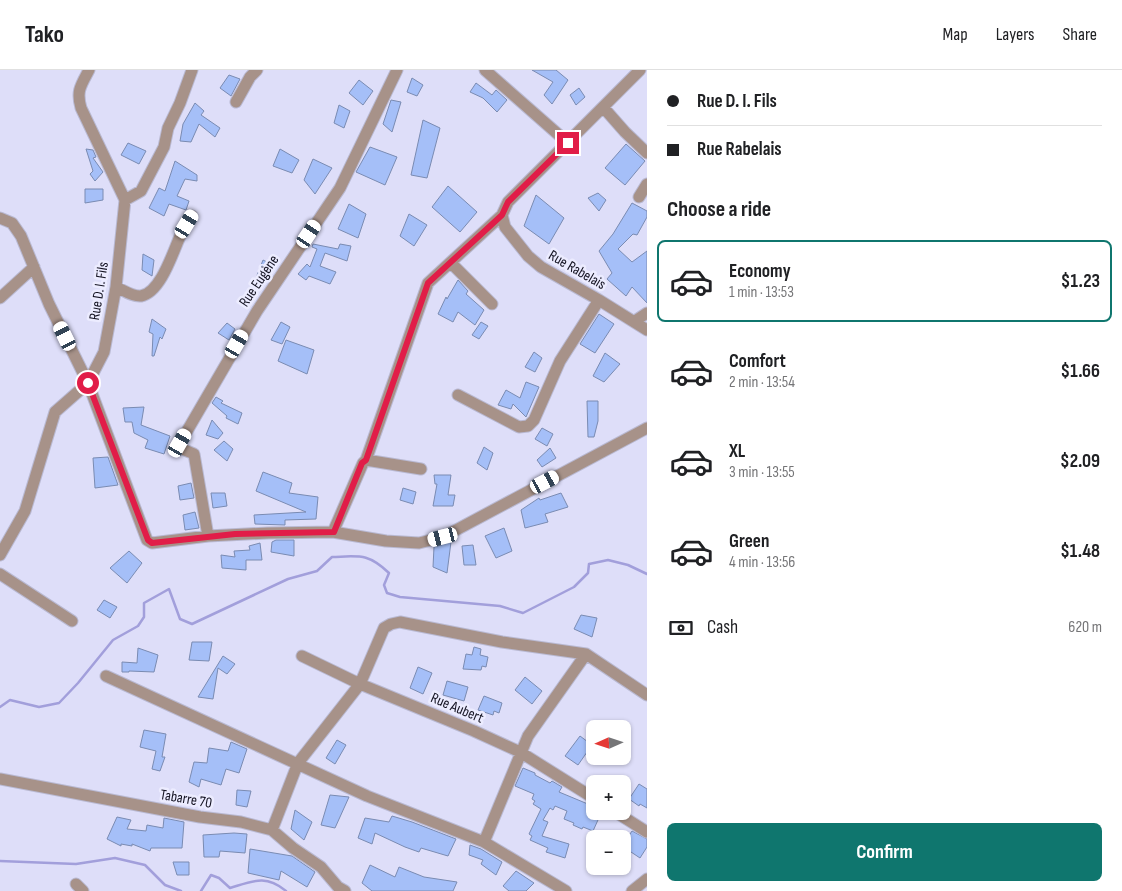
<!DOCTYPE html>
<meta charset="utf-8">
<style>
body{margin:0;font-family:"Sofia Sans Condensed",sans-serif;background:#f6f6f6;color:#202124;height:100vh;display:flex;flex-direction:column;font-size:19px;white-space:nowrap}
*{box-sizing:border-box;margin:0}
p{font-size:16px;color:#757577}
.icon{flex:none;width:28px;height:28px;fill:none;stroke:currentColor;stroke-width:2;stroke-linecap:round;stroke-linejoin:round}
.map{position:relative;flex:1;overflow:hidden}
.sheet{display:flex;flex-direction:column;background:#fff;width:475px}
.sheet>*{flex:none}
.banner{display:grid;align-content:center;height:110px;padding:0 20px;background:#fff}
.needle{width:32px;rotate:267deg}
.controls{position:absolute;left:586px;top:650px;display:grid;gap:10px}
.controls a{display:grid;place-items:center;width:45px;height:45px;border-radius:8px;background:#fff;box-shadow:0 1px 4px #0004;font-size:25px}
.end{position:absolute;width:22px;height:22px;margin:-11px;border:6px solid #e11d48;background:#fff;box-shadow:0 0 0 2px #fff}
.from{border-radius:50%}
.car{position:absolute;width:15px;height:30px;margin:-15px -8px;border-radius:6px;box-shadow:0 0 4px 1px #0007;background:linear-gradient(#fff 24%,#345 0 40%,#fff 0 76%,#345 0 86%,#fff 0)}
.banner b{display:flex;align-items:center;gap:18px;height:48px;font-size:19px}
.banner b+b{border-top:1px solid #e0e0e0}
.banner i{width:12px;height:12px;background:#202124}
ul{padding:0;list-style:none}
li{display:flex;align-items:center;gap:15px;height:82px;margin:0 10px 8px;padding:0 10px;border:2px solid transparent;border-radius:8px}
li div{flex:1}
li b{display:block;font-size:19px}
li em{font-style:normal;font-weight:700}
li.selected{border-color:#0f766e}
li>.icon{width:45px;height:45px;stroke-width:1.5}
h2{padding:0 20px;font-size:22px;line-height:60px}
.pay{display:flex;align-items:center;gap:12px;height:55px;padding:0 20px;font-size:19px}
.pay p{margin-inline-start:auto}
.cta{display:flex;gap:10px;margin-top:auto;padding:10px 20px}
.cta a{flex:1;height:58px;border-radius:8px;background:#0f766e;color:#fff;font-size:20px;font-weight:700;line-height:58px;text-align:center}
header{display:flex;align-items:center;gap:30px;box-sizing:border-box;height:70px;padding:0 25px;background:#fff;border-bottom:1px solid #e0e0e0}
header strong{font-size:24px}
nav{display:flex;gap:28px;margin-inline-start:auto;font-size:18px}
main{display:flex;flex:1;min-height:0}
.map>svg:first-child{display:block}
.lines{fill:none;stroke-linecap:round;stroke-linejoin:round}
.stream{stroke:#a29fdb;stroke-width:2.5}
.building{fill:#a5bff8;stroke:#7a8bb2}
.minor-casing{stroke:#b9b9d2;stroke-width:13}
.minor{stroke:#a79289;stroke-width:11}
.route{stroke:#e11d48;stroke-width:6}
.labels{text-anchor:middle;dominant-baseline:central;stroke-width:5;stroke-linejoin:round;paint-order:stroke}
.street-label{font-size:15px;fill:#131221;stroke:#ececff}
</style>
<header>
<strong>Tako</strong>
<nav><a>Map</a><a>Layers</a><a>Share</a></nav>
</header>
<main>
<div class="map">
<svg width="647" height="821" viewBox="0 0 647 821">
<rect width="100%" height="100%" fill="#dedef9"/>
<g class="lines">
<path class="stream" d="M 0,637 L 10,630 L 39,637 L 59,633 L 78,613 L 113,570 L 138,556 L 144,547 L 144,533 L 169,519 L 180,549 L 192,554 L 288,509 L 317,501 L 332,487 C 360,486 368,483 389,503 L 384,515 L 387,523 L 400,527 L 500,536 L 523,543 L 574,517 L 588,503 L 589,494 L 608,490 L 628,495 L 647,504
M 0,791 L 76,794 L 115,788 L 145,795 L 165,815 L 181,821
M 201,821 L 211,805 L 219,808 L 230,818 C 253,811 266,804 286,821"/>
</g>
<path class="building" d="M 532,0 L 556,0 L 568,10 L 552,34 L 544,25 L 553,12 Z
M 229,5 L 240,9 L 231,26 L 220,18 Z
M 412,8 L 423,15 L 417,26 L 407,22 Z
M 359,10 L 373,21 L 363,35 L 349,23 Z
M 476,13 L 492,25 L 496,20 L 507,30 L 497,42 L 483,28 L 470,22 Z
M 579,18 L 585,27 L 576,35 L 570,25 Z
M 391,30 L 401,32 L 392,62 L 383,54 Z
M 195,33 L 204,41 L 201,45 L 220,58 L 215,67 L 199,54 L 191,72 L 180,71 L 183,54 Z
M 339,35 L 350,41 L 344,58 L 334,53 Z
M 423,50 L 440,58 L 427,108 L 411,105 Z
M 128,73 L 146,81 L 139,94 L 121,85 Z
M 626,74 L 645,91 L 625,115 L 605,98 Z
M 370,77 L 397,87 L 385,115 L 356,102 Z
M 86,79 L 93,80 L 96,87 L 93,88 L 103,102 L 95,111 L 90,104 L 93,101 Z
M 280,79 L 299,90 L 292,103 L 273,96 Z
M 313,89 L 332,98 L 315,124 L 304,110 Z
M 175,91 L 197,105 L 197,111 L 185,109 L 177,126 L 189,131 L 186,140 L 169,134 L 164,146 L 149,138 L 159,118 L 165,121 Z
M 448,116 L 477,142 L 460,162 L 432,137 Z
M 85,119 L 103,119 L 103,130 L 85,133 Z
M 598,123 L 606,130 L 599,141 L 588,128 Z
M 536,125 L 564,148 L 549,174 L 524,156 Z
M 632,133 L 647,141 L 647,147 L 637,165 L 633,164 L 618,179 L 632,192 L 647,181 L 647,233 L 632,217 L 626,226 L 607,209 L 612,203 L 599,181 L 613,164 Z
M 349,134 L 366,144 L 358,168 L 338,159 Z
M 409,144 L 427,155 L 414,176 L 400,166 Z
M 313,174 L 338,179 L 340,174 L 351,176 L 347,191 L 325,183 L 320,196 L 336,202 L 330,214 L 309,206 L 306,210 L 298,204 L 307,194 L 310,197 L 317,179 L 312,177 Z
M 143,184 L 154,190 L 152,206 L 142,200 Z
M 263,190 L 273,195 L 265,209 L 256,208 Z
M 458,210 L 468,221 L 466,224 L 484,240 L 475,255 L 458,242 L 453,252 L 438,244 L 446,227 L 447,229 Z
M 599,244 L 614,254 L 595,283 L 580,274 Z
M 152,249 L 166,259 L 162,269 L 160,267 L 154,286 L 152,286 L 153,264 L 149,262 Z
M 281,252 L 290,257 L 282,274 L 271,270 Z
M 481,252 L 488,256 L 479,269 L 472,265 Z
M 227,253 L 235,259 L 229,270 L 218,263 Z
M 286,270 L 314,280 L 307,304 L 278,291 Z
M 534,282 L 542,288 L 535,302 L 525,297 Z
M 605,283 L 620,294 L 604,312 L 593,306 Z
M 526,312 L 539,317 L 526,347 L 513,334 L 511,339 L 498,335 L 506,320 L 520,328 Z
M 216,327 L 223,331 L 221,333 L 242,343 L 238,354 L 226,348 L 227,346 L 212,333 Z
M 587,331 L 598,331 L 598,351 L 594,367 L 588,367 Z
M 144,337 L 141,355 L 170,366 L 164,384 L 145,378 L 148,370 L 134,363 L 132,352 L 125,352 L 123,338 Z
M 212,350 L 223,363 L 218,369 L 206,365 Z
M 542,358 L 553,364 L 547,376 L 535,369 Z
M 224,371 L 233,379 L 227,391 L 214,380 Z
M 484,377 L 493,383 L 487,400 L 477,393 Z
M 550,378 L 556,388 L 542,397 L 537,390 Z
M 108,387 L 118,415 L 95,418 L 93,388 Z
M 263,402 L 292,413 L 289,423 L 318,427 L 316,449 L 285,450 L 285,455 L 255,454 L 254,445 L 306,442 L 256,421 Z
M 434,405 L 451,405 L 448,425 L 455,425 L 453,436 L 433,436 L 437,414 L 435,414 Z
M 191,413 L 194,428 L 180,430 L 178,416 Z
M 403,418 L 416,422 L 413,434 L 400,430 Z
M 211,423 L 225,423 L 227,436 L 213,438 Z
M 561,423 L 568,437 L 545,444 L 548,452 L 525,458 L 521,440 L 539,428 L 540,430 Z
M 195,442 L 199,458 L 185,460 L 183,445 Z
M 504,458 L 512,481 L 496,488 L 485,466 Z
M 276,470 L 294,470 L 294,486 L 271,482 L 272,472 Z
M 451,472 L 447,503 L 433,497 L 434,477 Z
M 260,473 L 262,490 L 246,490 L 246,500 L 222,498 L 221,485 L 235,487 L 234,481 L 250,480 L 249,476 Z
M 473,475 L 476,495 L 464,495 L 462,476 Z
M 129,481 L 142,493 L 127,513 L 110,498 Z
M 104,530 L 117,537 L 110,548 L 97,540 Z
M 581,545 L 597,548 L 592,567 L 574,559 Z
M 192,572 L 212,572 L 209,591 L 189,590 Z
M 474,577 L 481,579 L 480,585 L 488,587 L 486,597 L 482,596 L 481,600 L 463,599 L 466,584 L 472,585 Z
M 138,578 L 158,585 L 154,602 L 129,601 L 129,602 L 122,602 L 122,592 L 137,593 Z
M 223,586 L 235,594 L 227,604 L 218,598 L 213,629 L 198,627 Z
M 418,597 L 432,603 L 423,624 L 410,618 Z
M 525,607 L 542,621 L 532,634 L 515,620 Z
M 447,611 L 468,617 L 464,631 L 443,625 Z
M 484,626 L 502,633 L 499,643 L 494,641 L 493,645 L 478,640 Z
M 144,660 L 166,664 L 162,687 L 165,687 L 160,701 L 152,699 L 156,681 L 140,677 Z
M 580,666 L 592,675 L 578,695 L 565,686 Z
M 337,670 L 346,675 L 335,694 L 326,688 Z
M 231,672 L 247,679 L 239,703 L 226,699 L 221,715 L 201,709 L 199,717 L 189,712 L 194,692 L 207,693 L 209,678 L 228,681 Z
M 523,698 L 535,703 L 535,705 L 550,713 L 552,711 L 562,717 L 559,722 L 595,737 L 595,741 L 602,741 L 593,761 L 583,757 L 582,759 L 573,755 L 574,753 L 564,749 L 567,741 L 555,736 L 553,740 L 550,738 L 543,750 L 548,752 L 542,766 L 569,774 L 565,788 L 546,782 L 548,778 L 530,770 L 532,766 L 529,764 L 541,739 L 533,734 L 535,731 L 532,729 L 534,724 L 515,716 Z
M 639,714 L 647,719 L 647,738 L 640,734 L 639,736 L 629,729 Z
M 237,720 L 251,721 L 247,737 L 236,735 Z
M 330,725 L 349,727 L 335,758 L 321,755 Z
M 295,740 L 312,752 L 304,770 L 291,759 Z
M 392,746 L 412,752 L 456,769 L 448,786 L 421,778 L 419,782 L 405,777 L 375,763 L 372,774 L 358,768 L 365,748 L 389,752 Z
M 117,747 L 131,750 L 127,759 L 146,761 L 147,755 L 163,758 L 164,748 L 184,752 L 182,778 L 151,778 L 150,781 L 132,774 L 132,776 L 121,774 L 121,776 L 107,769 Z
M 632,761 L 647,769 L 647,777 L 640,788 L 622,776 Z
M 234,763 L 247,764 L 245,783 L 220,781 L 219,787 L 204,787 L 203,765 Z
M 470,775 L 481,779 L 502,792 L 496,805 L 481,794 L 483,790 L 469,785 Z
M 250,779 L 292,786 L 315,802 L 307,817 L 281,801 L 279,810 L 248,803 Z
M 173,792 L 189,792 L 189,805 L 177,805 Z
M 370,795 L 395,807 L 399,797 L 424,807 L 457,812 L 453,821 L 372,821 L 362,813 Z
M 516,801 L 534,813 L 526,821 L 509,821 L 503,816 Z"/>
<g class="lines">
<defs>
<path id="minor" d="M 89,0 C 81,15 76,21 81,38 L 125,130 L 116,217 L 104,282 L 88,313 L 147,470 L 152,473 L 208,466 L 268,463 L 333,462 L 386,471 L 419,473 L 443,467 L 647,358
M 485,0 L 568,73
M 640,0 L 508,132 L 502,145 L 505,157 L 528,186 L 541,197 L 599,230 L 647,260
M 236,32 L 250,7 L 257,0
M 603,37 L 625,62 L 647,83
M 639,127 L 647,114
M 125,130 L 141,121 L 164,77 L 168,58 L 180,33 L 192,0
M 0,148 L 12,153 L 21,166 L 49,234 L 88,313 L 55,342 L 25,441 L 0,485
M 451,193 L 492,234
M 116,217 C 123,220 133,227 141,226 C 162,222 174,178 182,162 C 185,157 189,151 192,146
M 0,228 L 34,197
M 635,251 L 647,243
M 458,325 L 519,357 L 528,356 L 534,350 L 560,291 L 599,230
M 366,390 L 421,399
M 333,462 L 363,393 L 366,390 L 428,213 L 502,145
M 208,466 L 194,384 L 180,378 L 180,373 L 257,241 L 340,118 L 397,0
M 0,504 L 72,551
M 302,586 L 360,614 L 474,661 L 520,682 L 595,729
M 106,606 L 367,726 L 484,772 L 566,821
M 0,709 L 200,747 L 241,752 L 272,760 L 293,778 L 321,797 L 338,817 L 345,821
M 614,741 L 647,762
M 272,760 L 298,693 L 360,614 L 384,558 L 391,554 L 400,552 L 502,572 L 586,584 L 647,625
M 484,772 L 528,666 L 586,584
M 76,814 L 83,821
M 632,821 L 647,809"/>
</defs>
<use href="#minor" class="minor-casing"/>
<use href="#minor" class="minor"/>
</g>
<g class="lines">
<path class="route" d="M 88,313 L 148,470 L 152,473 L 235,464 L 334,462 L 362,393 L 366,390 L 428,213 L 502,145 L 508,132 L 568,73"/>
</g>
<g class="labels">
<g class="street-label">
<text transform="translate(577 200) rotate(30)">Rue Rabelais</text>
<text transform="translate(259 211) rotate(-56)">Rue Eugène</text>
<text transform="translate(99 221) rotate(-81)">Rue D. I. Fils</text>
<text transform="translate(457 638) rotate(23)">Rue Aubert</text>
<text transform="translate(186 729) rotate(10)">Tabarre 70</text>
</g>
</g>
</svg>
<div class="controls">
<a><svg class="needle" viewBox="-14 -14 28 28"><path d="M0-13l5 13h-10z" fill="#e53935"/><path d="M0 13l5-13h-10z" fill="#757577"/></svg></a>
<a>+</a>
<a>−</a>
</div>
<i class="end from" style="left:88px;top:313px"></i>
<i class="end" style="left:568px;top:73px"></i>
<i class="car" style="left:187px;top:154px;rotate:31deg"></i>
<i class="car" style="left:309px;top:164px;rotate:34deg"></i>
<i class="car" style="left:65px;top:266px;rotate:334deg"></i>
<i class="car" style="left:237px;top:274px;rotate:30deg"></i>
<i class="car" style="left:180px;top:373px;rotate:30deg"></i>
<i class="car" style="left:545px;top:412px;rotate:62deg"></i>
<i class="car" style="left:443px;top:467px;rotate:256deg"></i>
</div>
<section class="sheet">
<div class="banner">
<b><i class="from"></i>Rue D. I. Fils</b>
<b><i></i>Rue Rabelais</b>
</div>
<h2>Choose a ride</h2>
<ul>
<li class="selected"><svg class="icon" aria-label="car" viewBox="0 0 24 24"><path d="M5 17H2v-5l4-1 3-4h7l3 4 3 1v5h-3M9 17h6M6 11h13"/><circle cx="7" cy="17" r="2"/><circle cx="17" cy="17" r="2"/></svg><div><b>Economy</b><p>1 min · 13:53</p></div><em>$1.23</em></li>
<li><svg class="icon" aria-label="car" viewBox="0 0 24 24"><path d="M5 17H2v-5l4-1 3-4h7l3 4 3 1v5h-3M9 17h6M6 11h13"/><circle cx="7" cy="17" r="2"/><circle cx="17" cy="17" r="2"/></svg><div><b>Comfort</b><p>2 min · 13:54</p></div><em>$1.66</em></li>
<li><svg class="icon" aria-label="car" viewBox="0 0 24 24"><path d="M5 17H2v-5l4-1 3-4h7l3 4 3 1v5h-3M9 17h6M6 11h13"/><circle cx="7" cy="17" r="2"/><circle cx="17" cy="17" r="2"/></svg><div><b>XL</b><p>3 min · 13:55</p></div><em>$2.09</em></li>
<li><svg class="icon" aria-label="car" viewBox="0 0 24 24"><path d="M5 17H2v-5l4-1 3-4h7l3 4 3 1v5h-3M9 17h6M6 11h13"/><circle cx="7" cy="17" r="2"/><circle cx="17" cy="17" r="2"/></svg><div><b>Green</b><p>4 min · 13:56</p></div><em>$1.48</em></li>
</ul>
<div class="pay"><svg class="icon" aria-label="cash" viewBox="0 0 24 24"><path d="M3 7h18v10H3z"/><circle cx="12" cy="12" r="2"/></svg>Cash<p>620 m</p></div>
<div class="cta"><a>Confirm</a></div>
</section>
</main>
